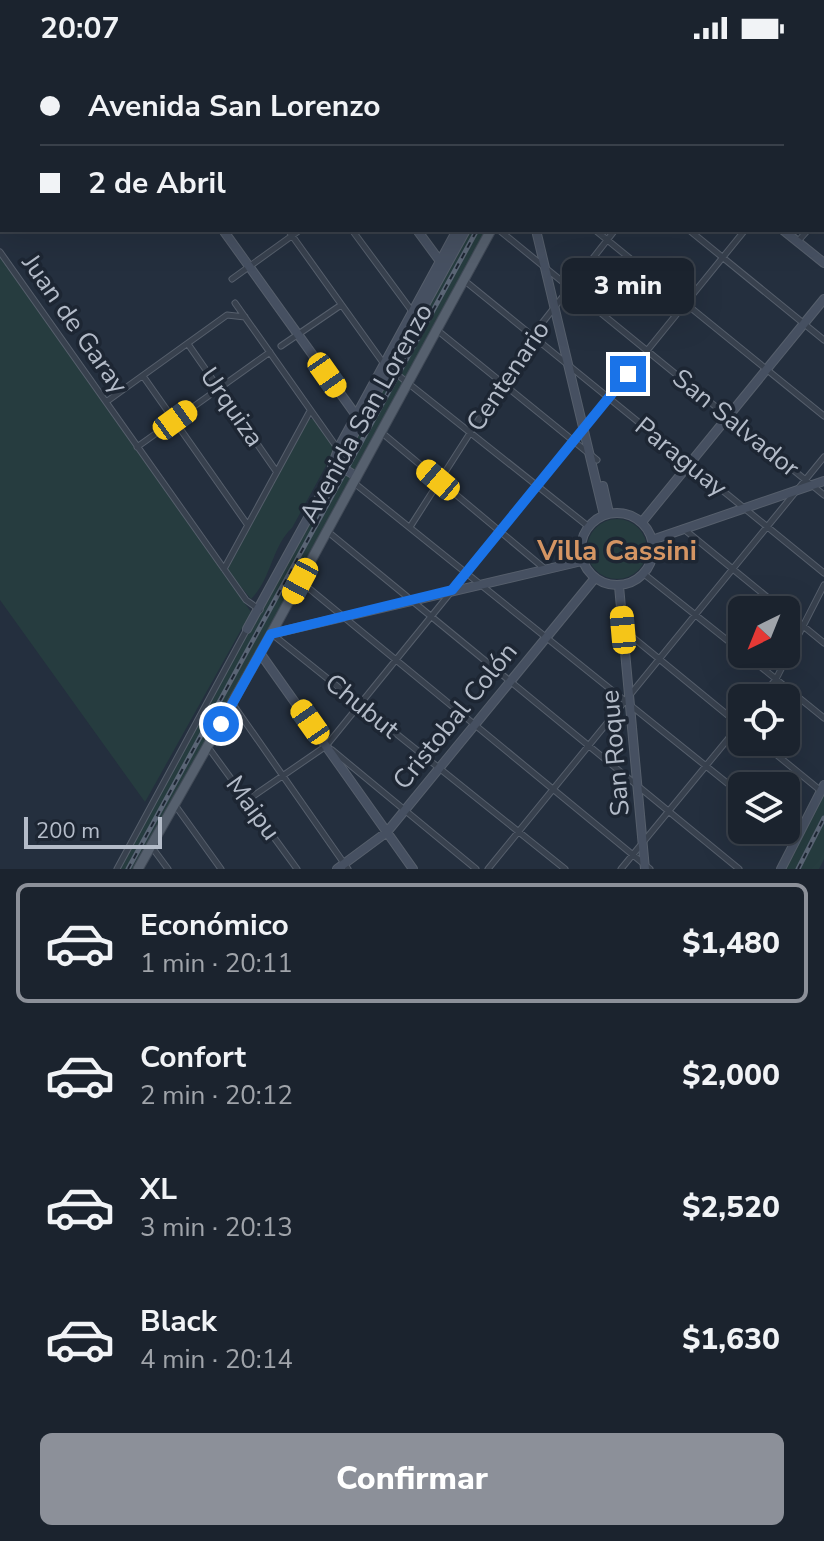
<!DOCTYPE html>
<html lang="es">
<meta charset="utf-8">
<style>
body{margin:0;font-family:"Nunito Sans",sans-serif;background:#242b36;color:#f1f3f6;height:100vh;display:flex;flex-direction:column;font-size:30px;white-space:nowrap}
*{box-sizing:border-box;margin:0}
p{font-size:26px;color:#a0a4aa}
.icon{flex:none;width:44px;height:44px;fill:none;stroke:currentColor;stroke-width:2;stroke-linecap:round;stroke-linejoin:round}
.map{position:relative;height:813px;overflow:hidden}
.details{display:flex;flex-direction:column;background:#1b232e;flex:1}
.details>*{flex:none}
.banner{position:absolute;left:0px;top:0px;width:824px;height:176px;box-shadow:0 8px 32px #0002,0 0 0 2px #39404a;display:grid;align-content:center;height:176px;padding:0 40px;background:#1b232e}
.needle{width:52px;rotate:223deg}
.tools{position:absolute;left:728px;top:540px;display:grid;gap:16px}
.tools a{display:grid;place-items:center;width:72px;height:72px;border-radius:12px;background:#1b232e;box-shadow:0 8px 32px #0002,0 0 0 2px #39404a;font-size:40px}
.scale{position:absolute;left:24px;bottom:20px;width:138px;box-sizing:border-box;padding-left:8px;border:4px solid #b4bcc9;border-top:0;font-size:22px;line-height:28px;white-space:nowrap;color:#b4bcc9;-webkit-text-stroke:6px #1d2633;paint-order:stroke}
.end{position:absolute;width:36px;height:36px;margin:-18px;border:10px solid #1a73e8;background:#fff;box-shadow:0 0 0 4px #fff}
.from{border-radius:50%}
.bubble{position:absolute;height:56px;border-radius:12px;background:#1b232e;box-shadow:0 8px 32px #0002,0 0 0 2px #39404a;font-size:26px;font-weight:800;line-height:56px;text-align:center}
.car{position:absolute;width:24px;height:48px;margin:-24px -12px;border-radius:10px;box-shadow:0 0 6px 2px #0007;background:linear-gradient(#f5c518 24%,#345 0 40%,#f5c518 0 76%,#345 0 86%,#f5c518 0)}
.banner b{display:flex;align-items:center;gap:28px;height:76px;font-size:30px}
.banner b+b{border-top:2px solid #39404a}
.banner i{width:20px;height:20px;background:#f1f3f6}
ul{padding:14px 0 0;list-style:none}
li{display:flex;align-items:center;gap:24px;height:120px;margin:0 16px 12px;padding:0 24px;border:4px solid transparent;border-radius:12px}
li div{flex:1}
li b{display:block;font-size:30px}
li em{font-style:normal;font-weight:800}
li.on{border-color:#8c9099}
li>.icon{width:72px;height:72px;stroke-width:1.5}
.button{display:flex;gap:16px;margin-top:auto;padding:16px 40px}
.button a{flex:1;height:92px;border-radius:12px;background:#8c9099;color:#fff;font-size:32px;font-weight:800;line-height:92px;text-align:center}
.status{display:flex;justify-content:space-between;align-items:center;height:56px;padding:0 40px;background:#1b232e;direction:ltr}
.status svg{height:22px;fill:currentColor}
.map>svg:first-child{display:block}
.green{fill:#263c3f}
.lines{fill:none;stroke-linecap:round;stroke-linejoin:round}
.street-casing{stroke:#565f6c;stroke-width:7}
.secondary-casing{stroke:#565f6c;stroke-width:10}
.primary-casing{stroke:#414a57;stroke-width:11}
.street{stroke:#38414e;stroke-width:5}
.secondary{stroke:#465061;stroke-width:8}
.primary{stroke:#56606e;stroke-width:9}
.rail-casing{stroke:#5a6575;stroke-width:5}
.rail{stroke:#1d2633;stroke-width:2;stroke-dasharray:6;stroke-linecap:butt}
.route{stroke:#1a73e8;stroke-width:10}
.labels{text-anchor:middle;dominant-baseline:central;stroke-width:7;stroke-linejoin:round;paint-order:stroke}
.street-label{font-size:26px;fill:#b4bcc9;stroke:#1d2633}
.neighbourhood-label{font-size:28px;font-weight:bold;fill:#d59563;stroke:#1d2633}
</style>
<div class="status"><b>20:07</b><svg viewBox="0 0 49 12"><path d="M0 12V9h3v3zM5 12V6h3v6zM10 12V3h3v9zM15 12V0h3v12zM26 1h20v11H26zM47 4h2v5h-2z"/></svg></div>
<div class="map">
<svg width="824" height="813" viewBox="0 0 824 813">
<rect width="100%" height="100%" fill="#242f3e"/>
<path class="green" d="M 466,174 L 491,174 L 138,813 L 117,813 Z
M 0,201 L 251,556 L 145,746 L 0,544 Z
M 309,363 L 315,363 L 334,390 L 333,397 L 292,472 C 272,490 271,524 251,543 L 227,514 Z
M587 493a30 30 0 1 1 60 0a30 30 0 1 1-60 0Z
M 824,729 L 824,803 L 819,813 L 781,813 Z"/>
<g class="lines">
<defs>
<path id="street" d="M 39,0 L 40,2
M 162,0 L 164,2
M 226,0 L 228,2
M 343,0 L 344,2
M 404,0 L 406,2
M 665,0 L 667,2
M 769,0 L 772,2
M 309,2 L 310,0
M 386,2 L 387,0
M 443,2 L 444,0
M 0,26 L 2,28
M 822,43 L 824,45
M 0,73 L 2,72
M 822,127 L 824,129
M 822,157 L 824,155
M 288,174 L 384,308 L 589,471
M 352,174 L 414,258
M 499,174 L 824,439
M 595,174 L 824,360
M 689,174 L 824,284
M 798,185 L 808,174
M 0,196 L 246,544 L 260,554
M 232,223 L 300,174
M 465,225 L 824,517
M 235,247 L 338,393
M 437,274 L 597,404
M 188,288 L 276,415
M 281,290 L 341,249
M 143,320 L 247,468
M 106,346 L 227,259 L 245,261
M 381,376 L 545,513
M 137,391 L 270,296
M 353,426 L 742,739
M 410,471 L 532,280 L 615,174
M 685,474 L 783,554
M 327,475 L 739,813
M 224,513 L 310,355
M 644,518 L 742,596
M 300,525 L 650,813
M 786,556 L 824,587
M 625,575 L 741,670
M 272,578 L 565,813
M 745,598 L 824,662
M 761,642 L 776,623 L 824,529
M 232,647 L 348,813
M 761,686 L 821,735
M 208,691 L 297,813
M 332,694 L 476,813
M 249,743 L 326,690 L 745,174
M 175,749 L 221,813
M 785,774 L 796,783
M 151,790 L 168,813
M 117,813 L 247,573
M 488,813 L 824,401
M 621,813 L 742,666"/>
<path id="secondary" d="M 98,0 L 99,2
M 291,0 L 292,2
M 556,2 L 559,0
M 655,2 L 656,0
M 800,2 L 802,0
M 223,174 L 358,362
M 417,174 L 442,208
M 536,174 L 604,459
M 783,174 L 824,207
M 336,408 L 356,420
M 332,410 L 339,391 L 457,174
M 603,430 L 609,457
M581 493a36 36 0 1 1 72 0a36 36 0 1 1-72 0Z
M 642,466 L 824,243
M 652,484 L 824,425
M 619,530 L 645,813
M 247,573 L 466,174
M 271,578 L 582,505
M 260,597 L 413,813
M 337,813 L 387,776 L 595,522
M 781,813 L 824,729"/>
<path id="primary" d="M 585,2 L 586,0
M 138,813 L 271,578 L 491,174"/>
</defs>
<use href="#street" class="street-casing"/>
<use href="#secondary" class="secondary-casing"/>
<use href="#primary" class="primary-casing"/>
<use href="#street" class="street"/>
<use href="#secondary" class="secondary"/>
<use href="#primary" class="primary"/>
<defs>
<path id="rail" d="M 571,2 L 572,0
M 128,813 L 477,174
M 798,813 L 824,762"/>
</defs>
<use href="#rail" class="rail-casing"/>
<use href="#rail" class="rail"/>
</g>
<g class="lines">
<path class="route" d="M 221,668 L 271,578 L 452,534 L 628,318"/>
</g>
<g class="labels">
<g class="street-label">
<text transform="translate(75 268) rotate(55)">Juan de Garay</text>
<text transform="translate(508 320) rotate(-56)">Centenario</text>
<text transform="translate(232 351) rotate(55)">Urquiza</text>
<text transform="translate(366 357) rotate(-61)">Avenida San Lorenzo</text>
<text transform="translate(736 367) rotate(39)">San Salvador</text>
<text transform="translate(681 401) rotate(39)">Paraguay</text>
<text transform="translate(362 650) rotate(39)">Chubut</text>
<text transform="translate(455 660) rotate(-51)">Cristobal Colón</text>
<text transform="translate(615 697) rotate(-95)">San Roque</text>
<text transform="translate(253 752) rotate(54)">Maipu</text>
</g>
<g class="neighbourhood-label">
<text x="617" y="495">Villa Cassini</text>
</g>
</g>
</svg>
<div class="tools">
<a><svg class="needle" viewBox="-14 -14 28 28"><path d="M0-13l5 13h-10z" fill="#e53935"/><path d="M0 13l5-13h-10z" fill="#a0a4aa"/></svg></a>
<a><svg class="icon" aria-label="locate" viewBox="0 0 24 24"><circle cx="12" cy="12" r="6"/><path d="M12 2v4M12 18v4M2 12h4M18 12h4"/></svg></a>
<a><svg class="icon" aria-label="layers" viewBox="0 0 24 24"><path d="M12 4l9 5-9 5-9-5zM3 14l9 5 9-5"/></svg></a>
</div>
<div class="scale">200 m</div>
<i class="end from" style="left:221px;top:668px"></i>
<i class="end" style="left:628px;top:318px"></i>
<div class="bubble" style="left:562px;top:202px;width:132px">3 min</div>
<i class="car" style="left:327px;top:319px;rotate:145deg"></i>
<i class="car" style="left:175px;top:364px;rotate:54deg"></i>
<i class="car" style="left:438px;top:424px;rotate:310deg"></i>
<i class="car" style="left:300px;top:525px;rotate:208deg"></i>
<i class="car" style="left:623px;top:574px;rotate:355deg"></i>
<i class="car" style="left:310px;top:666px;rotate:325deg"></i>
<div class="banner">
<b><i class="from"></i>Avenida San Lorenzo</b>
<b><i></i>2 de Abril</b>
</div>
</div>
<section class="details">
<ul>
<li class="on"><svg class="icon" aria-label="car" viewBox="0 0 24 24"><path d="M5 17H2v-5l4-1 3-4h7l3 4 3 1v5h-3M9 17h6M6 11h13"/><circle cx="7" cy="17" r="2"/><circle cx="17" cy="17" r="2"/></svg><div><b>Económico</b><p>1 min · 20:11</p></div><em>$1,480</em></li>
<li><svg class="icon" aria-label="car" viewBox="0 0 24 24"><path d="M5 17H2v-5l4-1 3-4h7l3 4 3 1v5h-3M9 17h6M6 11h13"/><circle cx="7" cy="17" r="2"/><circle cx="17" cy="17" r="2"/></svg><div><b>Confort</b><p>2 min · 20:12</p></div><em>$2,000</em></li>
<li><svg class="icon" aria-label="car" viewBox="0 0 24 24"><path d="M5 17H2v-5l4-1 3-4h7l3 4 3 1v5h-3M9 17h6M6 11h13"/><circle cx="7" cy="17" r="2"/><circle cx="17" cy="17" r="2"/></svg><div><b>XL</b><p>3 min · 20:13</p></div><em>$2,520</em></li>
<li><svg class="icon" aria-label="car" viewBox="0 0 24 24"><path d="M5 17H2v-5l4-1 3-4h7l3 4 3 1v5h-3M9 17h6M6 11h13"/><circle cx="7" cy="17" r="2"/><circle cx="17" cy="17" r="2"/></svg><div><b>Black</b><p>4 min · 20:14</p></div><em>$1,630</em></li>
</ul>
<div class="button"><a>Confirmar</a></div>
</section>
